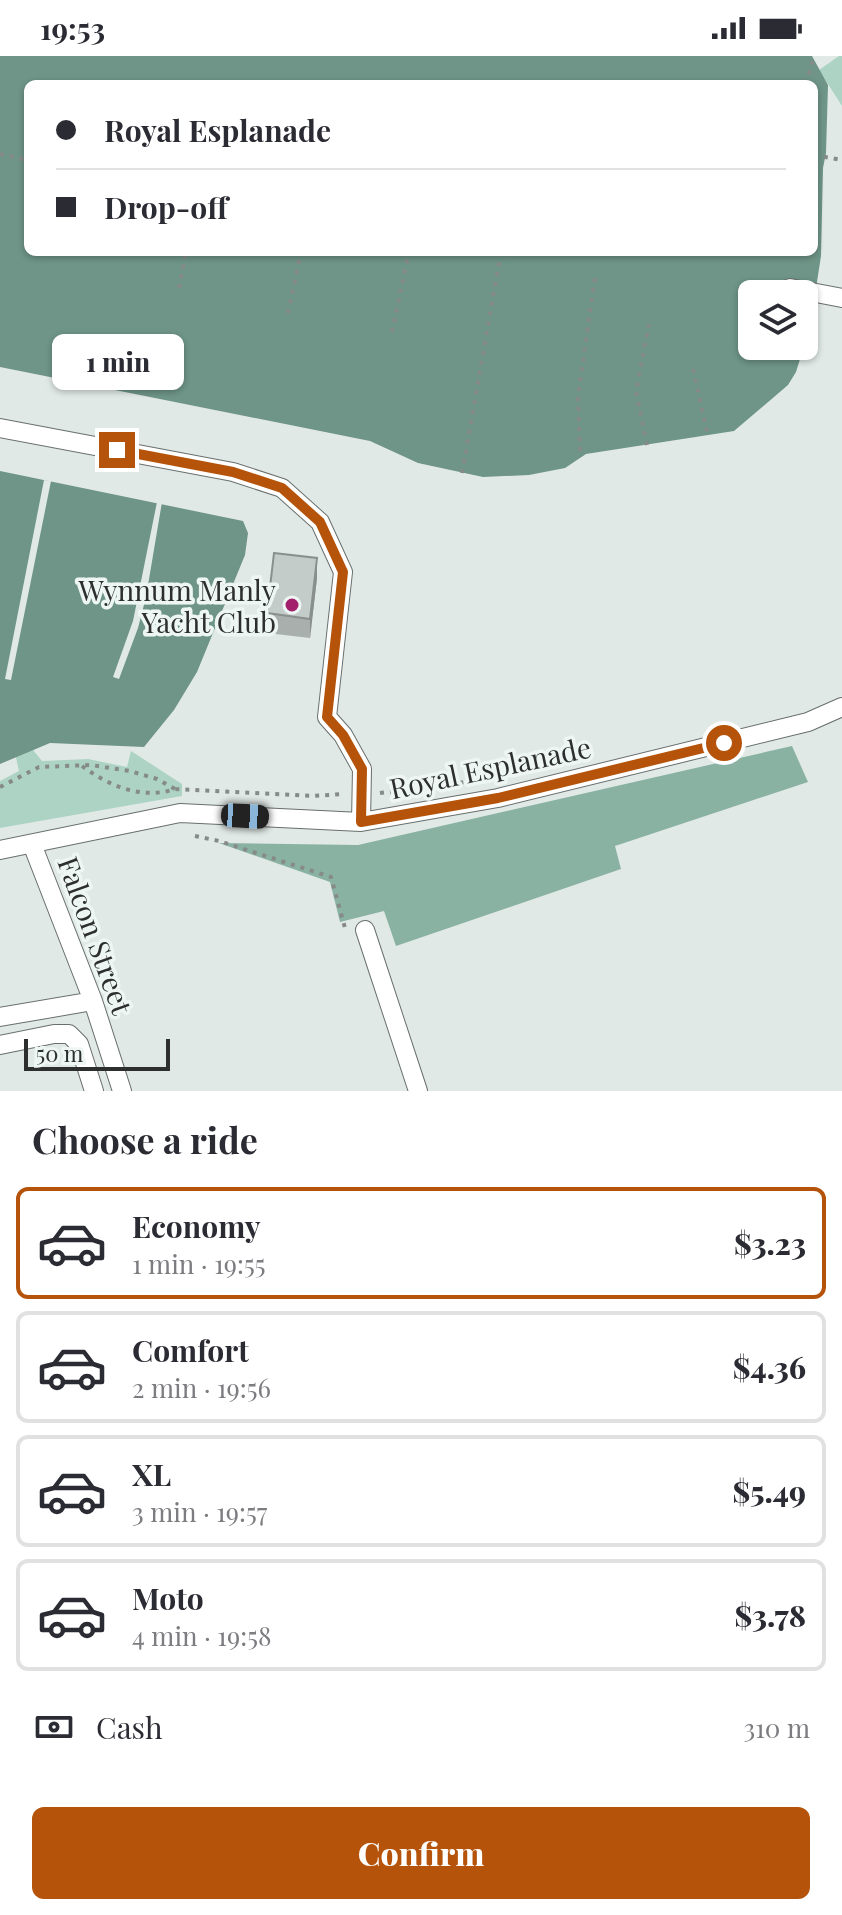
<!DOCTYPE html>
<meta charset="utf-8">
<style>
body{margin:0;font-family:"Playfair Display",serif;background:#f2f2f3;color:#2b2b33;height:100vh;display:flex;flex-direction:column;font-size:30px;white-space:nowrap}
*{box-sizing:border-box;margin:0}
p{font-size:26px;color:#7c7c81}
.icon{flex:none;width:44px;height:44px;fill:none;stroke:currentColor;stroke-width:2;stroke-linecap:round;stroke-linejoin:round}
.map{position:relative;height:1035px;overflow:hidden}
.drawer{display:flex;flex-direction:column;background:#fff;flex:1}
.drawer>*{flex:none}
.guide{position:absolute;left:24px;top:24px;width:794px;height:176px;border-radius:12px;box-shadow:0 2px 6px #0004;display:grid;align-content:center;height:176px;padding:0 32px;background:#fff}
.tools{position:absolute;left:738px;top:224px;display:grid;gap:16px}
.tools a{display:grid;place-items:center;width:80px;height:80px;border-radius:12px;background:#fff;box-shadow:0 2px 6px #0004;font-size:40px}
.scale{position:absolute;left:24px;bottom:20px;width:146px;box-sizing:border-box;padding-left:8px;border:4px solid #2c2f2e;border-top:0;font-size:22px;line-height:28px;white-space:nowrap;color:#2c2f2e;-webkit-text-stroke:6px #eef6f3;paint-order:stroke}
.end{position:absolute;width:36px;height:36px;margin:-18px;border:10px solid #b45309;background:#fff;box-shadow:0 0 0 4px #fff}
.from{border-radius:50%}
.bubble{position:absolute;height:56px;border-radius:12px;background:#fff;box-shadow:0 2px 6px #0004;font-size:26px;font-weight:800;line-height:56px;text-align:center}
.car{position:absolute;width:24px;height:48px;margin:-24px -12px;border-radius:10px;box-shadow:0 0 6px 2px #0007;background:linear-gradient(#222 24%,#8ab4d8 0 40%,#222 0 76%,#8ab4d8 0 86%,#222 0)}
.guide b{display:flex;align-items:center;gap:28px;height:76px;font-size:30px}
.guide b+b{border-top:2px solid #e1e1e2}
.guide i{width:20px;height:20px;background:#2b2b33}
ul{padding:0;list-style:none}
li{display:flex;align-items:center;gap:24px;height:112px;margin:0 16px 12px;padding:0 16px;border:4px solid #e1e1e2;border-radius:12px}
li div{flex:1}
li b{display:block;font-size:30px}
li em{font-style:normal;font-weight:800}
li.current{border-color:#b45309}
li>.icon{width:72px;height:72px;stroke-width:1.5}
h2{padding:0 32px;font-size:36px;line-height:96px}
.pay{display:flex;align-items:center;gap:20px;height:88px;padding:0 32px;font-size:30px}
.pay p{margin-inline-start:auto}
.primary-button{display:flex;gap:16px;margin-top:auto;padding:16px 32px}
.primary-button a{flex:1;height:92px;border-radius:12px;background:#b45309;color:#fff;font-size:32px;font-weight:800;line-height:92px;text-align:center}
.status{display:flex;justify-content:space-between;align-items:center;height:56px;padding:0 40px;background:#fff;direction:ltr}
.status svg{height:22px;fill:currentColor}
.map>svg:first-child{display:block}
.green{fill:#add3c5}
.forest{fill:#89b2a3}
.water{fill:#6e9587;fill-rule:evenodd}
.pier{fill:#e1e9e6}
.lines{fill:none;stroke-linecap:round;stroke-linejoin:round}
.minor-casing{stroke:#686f6d;stroke-width:20}
.path{stroke:#868b89;stroke-width:4;stroke-dasharray:4 6;stroke-linecap:butt}
.minor{stroke:#fff;stroke-width:18}
.wall{fill:#a9afad}
.shaded-wall{fill:#898f8d}
.building{fill:#c4ccc9;stroke:#898f8d;stroke-width:2}
.route{stroke:#b45309;stroke-width:10}
.poi-dot{fill:#a31e6b;stroke:#eef6f3;stroke-width:3}
.labels{text-anchor:middle;dominant-baseline:central;stroke-width:7;stroke-linejoin:round;paint-order:stroke}
.poi-label{font-size:28px;fill:#2c2f2e;stroke:#eef6f3;text-anchor:end}
.street-label{font-size:28px;fill:#2c2f2e;stroke:#eef6f3}
</style>
<div class="status"><b>19:53</b><svg viewBox="0 0 49 12"><path d="M0 12V9h3v3zM5 12V6h3v6zM10 12V3h3v9zM15 12V0h3v12zM26 1h20v11H26zM47 4h2v5h-2z"/></svg></div>
<div class="map">
<svg width="842" height="1035" viewBox="0 0 842 1035">
<rect width="100%" height="100%" fill="#e1e9e6"/>
<path class="green" d="M 839,0 L 842,0 L 842,50 L 819,14 Z
M 29,689 L 42,705 L 88,703 L 127,711 L 131,695 L 182,728 L 182,740 L 0,772 L 0,725 L 19,715 L 15,697 Z"/>
<path class="forest" d="M 792,690 L 808,726 L 615,790 L 621,813 L 396,890 L 384,855 L 340,866 L 330,826 L 219,787 L 358,789 Z"/>
<path class="water" d="M 0,0 L 812,0 L 828,29 L 826,97 L 823,112 L 821,200 L 810,271 L 796,316 L 788,329 L 734,375 L 586,398 L 565,412 L 529,419 L 483,421 L 418,407 L 370,385 L 0,311 ZM 28,28 L 814,28 L 814,196 L 28,196 ZM 752,238 L 804,238 L 804,290 L 752,290 Z
M 0,415 L 243,465 L 248,477 L 245,499 L 197,616 L 174,654 L 144,691 L 50,687 L 0,708 Z"/>
<path class="pier" d="M 44,424 L 51,425 L 11,624 L 5,623 Z
M 157,446 L 162,446 L 146,541 L 138,572 L 119,623 L 113,621 L 133,565 Z"/>
<g class="lines">
<defs>
<path id="minor" d="M 790,232 L 842,242
M 0,372 L 233,416 L 282,432 L 320,466 L 343,516 L 327,661 L 343,679 L 362,713 L 361,766
M 32,788 L 93,945 L 122,1035
M 0,794 L 180,757 L 361,766 L 498,742 L 808,666 L 842,651
M 365,874 L 418,1035
M 0,961 L 93,945
M 0,989 L 54,978 L 69,978 L 79,988 L 94,1035"/>
</defs>
<use href="#minor" class="minor-casing"/>
<path class="path" d="M 252,28 L 253,25
M 806,28 L 813,3
M 0,98 L 28,104
M 814,99 L 842,104
M 496,196 L 515,200 L 516,196
M 179,232 L 186,196
M 288,257 L 301,196
M 392,276 L 409,196
M 693,313 L 708,380
M 647,389 L 636,335 L 649,268
M 580,395 L 578,340 L 595,221
M 462,417 L 501,196
M 82,710 C 109,730 142,744 175,733 L 313,740 L 344,738
M 0,731 L 39,711 L 91,709 L 130,715 L 157,723 L 175,733
M 380,737 L 436,731 L 506,719
M 195,780 L 219,785 L 331,821 L 345,872 L 347,872"/>
<use href="#minor" class="minor"/>
</g>
<path class="wall" d="M 317,522 L 310,582 L 267,577 L 267,557 Z"/>
<path class="shaded-wall" d="M 317,502 L 317,522 L 310,582 L 310,563 Z"/>
<path class="building" d="M 274,497 L 317,502 L 310,563 L 267,557 Z"/>
<g class="lines">
<path class="route" d="M 117,394 L 233,416 L 282,432 L 320,466 L 343,516 L 327,661 L 343,679 L 362,713 L 361,766 L 498,742 L 724,687"/>
</g>
<circle class="poi-dot" cx="292" cy="549" r="8"/>
<g class="labels">
<g class="poi-label">
<text x="276" y="533">Wynnum Manly<tspan x="276" dy="32">Yacht Club</tspan></text>
</g>
<g class="street-label">
<text transform="translate(490 711) rotate(-12)">Royal Esplanade</text>
<text transform="translate(96 879) rotate(70)">Falcon Street</text>
</g>
</g>
</svg>
<div class="tools">
<a><svg class="icon" aria-label="layers" viewBox="0 0 24 24"><path d="M12 4l9 5-9 5-9-5zM3 14l9 5 9-5"/></svg></a>
</div>
<div class="scale">50 m</div>
<i class="end from" style="left:724px;top:687px"></i>
<i class="end" style="left:117px;top:394px"></i>
<div class="bubble" style="left:52px;top:278px;width:132px">1 min</div>
<i class="car" style="left:245px;top:760px;rotate:93deg"></i>
<div class="guide">
<b><i class="from"></i>Royal Esplanade</b>
<b><i></i>Drop-off</b>
</div>
</div>
<section class="drawer">
<h2>Choose a ride</h2>
<ul>
<li class="current"><svg class="icon" aria-label="car" viewBox="0 0 24 24"><path d="M5 17H2v-5l4-1 3-4h7l3 4 3 1v5h-3M9 17h6M6 11h13"/><circle cx="7" cy="17" r="2"/><circle cx="17" cy="17" r="2"/></svg><div><b>Economy</b><p>1 min · 19:55</p></div><em>$3.23</em></li>
<li><svg class="icon" aria-label="car" viewBox="0 0 24 24"><path d="M5 17H2v-5l4-1 3-4h7l3 4 3 1v5h-3M9 17h6M6 11h13"/><circle cx="7" cy="17" r="2"/><circle cx="17" cy="17" r="2"/></svg><div><b>Comfort</b><p>2 min · 19:56</p></div><em>$4.36</em></li>
<li><svg class="icon" aria-label="car" viewBox="0 0 24 24"><path d="M5 17H2v-5l4-1 3-4h7l3 4 3 1v5h-3M9 17h6M6 11h13"/><circle cx="7" cy="17" r="2"/><circle cx="17" cy="17" r="2"/></svg><div><b>XL</b><p>3 min · 19:57</p></div><em>$5.49</em></li>
<li><svg class="icon" aria-label="car" viewBox="0 0 24 24"><path d="M5 17H2v-5l4-1 3-4h7l3 4 3 1v5h-3M9 17h6M6 11h13"/><circle cx="7" cy="17" r="2"/><circle cx="17" cy="17" r="2"/></svg><div><b>Moto</b><p>4 min · 19:58</p></div><em>$3.78</em></li>
</ul>
<div class="pay"><svg class="icon" aria-label="cash" viewBox="0 0 24 24"><path d="M3 7h18v10H3z"/><circle cx="12" cy="12" r="2"/></svg>Cash<p>310 m</p></div>
<div class="primary-button"><a>Confirm</a></div>
</section>
